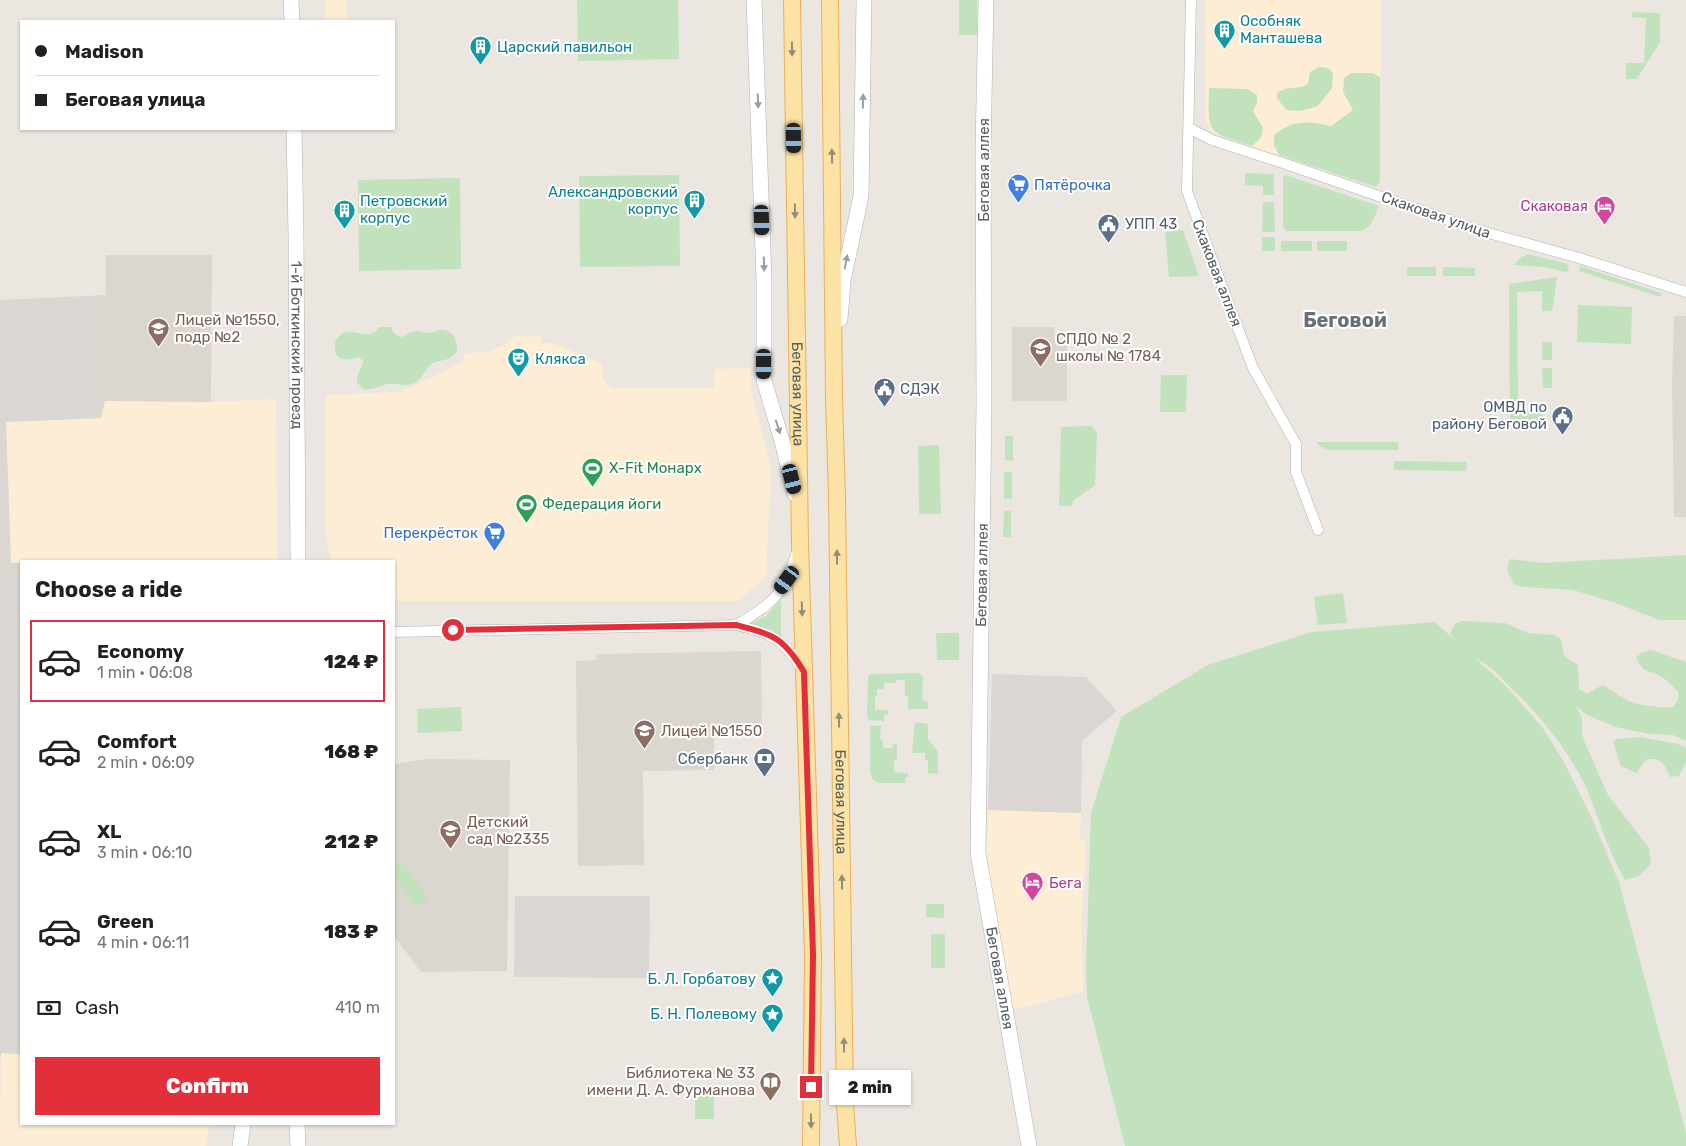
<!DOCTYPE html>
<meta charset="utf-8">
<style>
body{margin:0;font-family:Rubik,sans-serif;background:#f6f6f6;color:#202124;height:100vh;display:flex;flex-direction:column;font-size:19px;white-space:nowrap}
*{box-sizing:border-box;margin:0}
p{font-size:16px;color:#757577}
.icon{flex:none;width:28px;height:28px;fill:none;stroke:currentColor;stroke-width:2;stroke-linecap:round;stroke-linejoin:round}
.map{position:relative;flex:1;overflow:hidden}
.side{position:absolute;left:20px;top:560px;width:375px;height:565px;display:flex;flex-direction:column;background:#fff;border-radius:0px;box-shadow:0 1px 4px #0004}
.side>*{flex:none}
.guide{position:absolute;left:20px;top:20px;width:375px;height:110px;border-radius:0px;box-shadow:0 1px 4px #0004;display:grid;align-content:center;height:110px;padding:0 15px;background:#fff}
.end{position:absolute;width:22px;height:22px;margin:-11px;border:6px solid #e22f39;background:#fff;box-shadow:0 0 0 2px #fff}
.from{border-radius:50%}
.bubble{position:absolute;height:35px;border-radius:0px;background:#fff;box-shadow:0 1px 4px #0004;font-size:16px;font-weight:800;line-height:35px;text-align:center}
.car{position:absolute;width:15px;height:30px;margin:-15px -8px;border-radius:6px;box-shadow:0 0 4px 1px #0007;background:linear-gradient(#222 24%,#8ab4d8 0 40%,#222 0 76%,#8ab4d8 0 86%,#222 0)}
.guide b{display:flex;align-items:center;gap:18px;height:48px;font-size:19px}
.guide b+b{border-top:1px solid #e0e0e0}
.guide i{width:12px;height:12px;background:#202124}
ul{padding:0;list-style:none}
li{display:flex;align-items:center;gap:15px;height:82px;margin:0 10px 8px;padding:0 5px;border:2px solid transparent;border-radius:0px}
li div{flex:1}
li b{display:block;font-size:19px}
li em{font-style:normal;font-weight:800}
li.active{border-color:#e22f39}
li>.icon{width:45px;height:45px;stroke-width:1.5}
h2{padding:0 15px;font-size:22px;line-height:60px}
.pay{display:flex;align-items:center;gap:12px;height:55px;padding:0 15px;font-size:19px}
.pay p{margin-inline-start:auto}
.button{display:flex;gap:10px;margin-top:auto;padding:10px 15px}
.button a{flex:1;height:58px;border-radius:0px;background:#e22f39;color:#fff;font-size:20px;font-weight:800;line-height:58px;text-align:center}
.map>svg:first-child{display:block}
.commercial{fill:#fcedd4}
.industrial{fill:#dad6d2}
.education{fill:#dbd6ce}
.green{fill:#c1e2bc}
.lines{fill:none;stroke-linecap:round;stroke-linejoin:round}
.street-casing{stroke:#aeb2b5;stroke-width:11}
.secondary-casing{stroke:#adb1b5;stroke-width:16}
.primary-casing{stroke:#ebae59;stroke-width:18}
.street{stroke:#fff;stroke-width:10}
.secondary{stroke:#fff;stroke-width:15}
.primary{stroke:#fce2a4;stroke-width:16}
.oneway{fill:#928c78}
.oneway2{fill:#9b9ea0}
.route{stroke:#e22f39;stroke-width:6}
.labels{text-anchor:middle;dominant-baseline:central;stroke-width:4;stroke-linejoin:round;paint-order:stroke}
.culture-label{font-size:15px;fill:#0d838f;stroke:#fff;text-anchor:start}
.street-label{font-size:15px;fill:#595d60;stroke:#fff}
.shop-label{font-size:15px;fill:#366cbe;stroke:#fff;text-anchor:start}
.hotel-label{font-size:15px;fill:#b23c85;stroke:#fff;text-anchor:end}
.service-label{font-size:15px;fill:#4e5e75;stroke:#fff;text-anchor:start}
.education-label{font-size:15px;fill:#785e54;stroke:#fff;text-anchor:start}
.leisure-label{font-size:15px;fill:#27864d;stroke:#fff;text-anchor:start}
.district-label{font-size:20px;font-weight:bold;fill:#6a6f72;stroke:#fff}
</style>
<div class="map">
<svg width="1686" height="1146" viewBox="0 0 1686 1146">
<rect width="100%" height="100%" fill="#ebe7e0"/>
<path class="commercial" d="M 325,0 L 346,0 L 347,21 L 325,21 Z
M 1205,0 L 1381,0 L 1380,182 L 1375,187 L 1216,134 L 1210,130 L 1205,121 Z
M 515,336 L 541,336 L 541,343 L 553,343 L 603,365 L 603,380 L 612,388 L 714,388 L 714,369 L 751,368 L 750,387 L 771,469 L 766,577 L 738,601 L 394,601 L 394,561 L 331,561 L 326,535 L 326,395 L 400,392 L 459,364 L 462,362 L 465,353 L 488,352 L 509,342 Z
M 276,399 L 277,561 L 21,561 L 21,563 L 11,563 L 6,422 L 101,418 L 105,401 L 211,402 Z
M 988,810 L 1081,813 L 1080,839 L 1085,840 L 1085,872 L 1081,928 L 1084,991 L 1030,1006 L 1010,1009 L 986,862 Z
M 1,1053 L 21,1054 L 21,1124 L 209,1124 L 206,1146 L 0,1146 Z"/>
<path class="industrial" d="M 106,295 L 105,401 L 101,418 L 6,422 L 11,563 L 21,563 L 21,1054 L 1,1053 L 0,1063 L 0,300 Z
M 992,674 L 1086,677 L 1117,711 L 1082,741 L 1081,813 L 988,810 Z
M 515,896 L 650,896 L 649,978 L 514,977 Z"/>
<path class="education" d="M 106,255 L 212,255 L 211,402 L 105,401 Z
M 1674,316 L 1686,316 L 1686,517 L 1674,517 L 1672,383 Z
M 1012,327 L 1054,327 L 1054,333 L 1067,333 L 1067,401 L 1012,401 Z
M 761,651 L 762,730 L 714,730 L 714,770 L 643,771 L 644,865 L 578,866 L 576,661 L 596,660 L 597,654 Z
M 426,759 L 510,760 L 507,971 L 421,972 L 394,936 L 394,764 Z"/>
<path class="green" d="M 577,0 L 678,0 L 679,59 L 578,61 Z
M 959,0 L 977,0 L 977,35 L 959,35 Z
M 1632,12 L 1660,13 L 1660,42 L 1637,79 L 1626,79 L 1626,63 L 1644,63 L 1646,18 L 1631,17 Z
M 1319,67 L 1328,68 L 1333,73 L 1332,88 L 1318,106 L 1300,111 L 1286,110 L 1277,98 L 1278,92 C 1287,86 1298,90 1308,84 L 1310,72 Z
M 1351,73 L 1372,73 L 1380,77 L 1380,182 L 1375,187 L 1279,155 L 1274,145 L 1274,135 C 1293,119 1308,121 1331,126 L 1353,110 L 1343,92 L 1344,78 Z
M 1209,88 L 1247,89 L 1257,95 L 1257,103 L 1253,111 L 1263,128 L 1261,137 L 1252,146 C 1207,131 1208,137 1209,88 Z
M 1245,173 L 1274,174 L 1274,195 L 1263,195 L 1263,186 L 1245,185 Z
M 679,175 L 680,266 L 580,267 L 579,176 Z
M 1285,175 L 1379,206 C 1375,215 1372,228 1361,231 L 1286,231 L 1283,226 L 1283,178 Z
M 460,178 L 461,269 L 359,271 L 358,180 Z
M 1263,202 L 1274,202 L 1275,232 L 1262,232 Z
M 1183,230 L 1199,276 L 1169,277 L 1165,232 Z
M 1262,237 L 1275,237 L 1275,251 L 1262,251 Z
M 1281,241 L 1312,241 L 1312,251 L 1281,251 Z
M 1317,241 L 1347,241 L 1347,251 L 1317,251 Z
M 1528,254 L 1567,264 L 1569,267 L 1567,272 L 1543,267 L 1513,265 L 1520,258 Z
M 1580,266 L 1661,293 L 1661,296 L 1657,296 L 1579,271 Z
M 1407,267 L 1436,267 L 1436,276 L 1407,276 Z
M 1443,267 L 1475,268 L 1475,276 L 1443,276 Z
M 1557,277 L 1553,308 L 1550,311 L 1542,311 L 1542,291 L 1517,292 L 1518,410 L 1543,410 L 1543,427 L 1510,426 L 1509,284 Z
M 1578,305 L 1632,307 L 1631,344 L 1577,342 Z
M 379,327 L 391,327 L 394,333 L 401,337 C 407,336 410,331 416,331 C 420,331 424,333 428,333 C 432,333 436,330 440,330 C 452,328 458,341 457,351 C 448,364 439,358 430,365 C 423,372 422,381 411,384 C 403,387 397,383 388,384 C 379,385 367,395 359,385 C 352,376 364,368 363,360 L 358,357 C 344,362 333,360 335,342 C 347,319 369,346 379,327 Z
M 1552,342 L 1552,360 L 1542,360 L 1542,342 Z
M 1542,368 L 1552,368 L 1552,388 L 1543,388 Z
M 1161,375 L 1187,375 L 1186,412 L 1160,412 Z
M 1091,426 L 1097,432 L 1095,485 L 1073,501 L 1072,506 L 1059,506 L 1061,427 Z
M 1005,436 L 1013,436 L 1013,461 L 1005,460 Z
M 1316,442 L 1398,442 L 1398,450 L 1329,450 L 1321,447 Z
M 939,445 L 941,514 L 919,514 L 918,446 Z
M 1394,461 L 1467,462 L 1466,471 L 1394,470 Z
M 1004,472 L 1012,472 L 1012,499 L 1004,499 Z
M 1004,511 L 1011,511 L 1011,537 L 1003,537 Z
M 1686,555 L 1686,620 L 1659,620 L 1616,603 L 1573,590 L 1523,587 L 1515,585 L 1507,570 L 1510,559 L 1544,563 Z
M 1343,593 L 1347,623 L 1318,625 L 1314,597 Z
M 781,599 L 781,637 L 771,629 L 749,624 L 766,616 Z
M 1462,621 L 1505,623 L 1528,633 L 1554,635 L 1561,639 L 1564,656 L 1578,665 L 1579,689 L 1587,694 L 1602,685 C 1612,689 1619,697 1629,701 C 1639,706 1662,708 1673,707 L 1678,700 L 1679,692 C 1673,687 1667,680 1660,676 C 1646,669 1644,674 1636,657 L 1643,652 L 1651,650 L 1686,662 L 1686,741 L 1673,735 L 1649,734 L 1616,727 L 1587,715 L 1576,706 L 1582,719 L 1582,736 L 1608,795 L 1649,848 L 1651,864 L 1639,876 L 1625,880 C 1609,853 1600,822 1588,792 C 1571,753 1542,717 1511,688 C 1501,678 1490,664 1476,659 L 1506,686 L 1542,727 L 1564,762 L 1590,814 L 1619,882 L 1686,1133 L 1686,1146 L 1125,1146 L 1087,997 L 1086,968 L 1091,813 L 1121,717 L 1208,665 L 1311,632 L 1435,622 L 1455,640 L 1450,633 L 1455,624 Z
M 936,633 L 959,633 L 959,660 L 937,660 Z
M 920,673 L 923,677 L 922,699 L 924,701 L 928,702 L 928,709 L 908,709 L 908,696 L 905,696 L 905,680 L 896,680 L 896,683 L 884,683 L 884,689 L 877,689 L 877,696 L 875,697 L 875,710 L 888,710 L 888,715 L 884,715 L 884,721 L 869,720 L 867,716 L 868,676 L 871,674 Z
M 461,707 L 462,731 L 418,733 L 417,709 Z
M 915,722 L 928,724 L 928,739 L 938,752 L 938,774 L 928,773 L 928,761 L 925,760 L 925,753 L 912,753 Z
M 870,726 L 881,726 L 880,739 L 883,740 L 883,748 L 892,748 L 893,744 L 897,744 L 897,760 L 894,760 L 894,772 L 908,773 L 908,777 L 905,778 L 905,783 L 878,783 L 872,779 L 870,771 Z
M 1640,737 L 1678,744 L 1686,748 L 1686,763 L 1679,776 L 1670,777 C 1664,764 1663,758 1647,759 L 1636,773 L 1621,766 L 1613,742 L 1616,739 Z
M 402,862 L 429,898 L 416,907 L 394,877 L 394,868 Z
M 926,904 L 944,904 L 944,918 L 926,917 Z
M 931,934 L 945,934 L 945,968 L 931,968 Z
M 695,1094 L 714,1094 L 714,1119 L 695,1119 Z"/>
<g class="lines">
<defs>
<path id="street" d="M 1191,0 L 1187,191 L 1223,289 L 1253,368 L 1296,444 L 1296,472 L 1318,530
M 1189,128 L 1212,140 L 1280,162 L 1474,229 L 1579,258 L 1686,292
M 736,625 C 756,614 778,600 788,578 C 791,569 794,560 797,552
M 394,632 L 736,625 C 771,634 782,637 802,669"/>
<g id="secondary">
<path d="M 291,0 L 292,21"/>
<path d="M 754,0 L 764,279 L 764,380 L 782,441 L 795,494"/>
<path id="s1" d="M 986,0 L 983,151 L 984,403 L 978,853 L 1029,1146"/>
<path id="s2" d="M 294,129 L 296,235 L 298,561"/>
<path d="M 840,319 L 843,281 L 861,196 L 864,0"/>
<path d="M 297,1124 L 298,1146"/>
<path d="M 240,1146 L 243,1124"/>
</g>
<g id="primary">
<path id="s3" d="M 792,0 L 800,543 L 813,955 L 811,1146"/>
<path id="s4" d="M 830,0 L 834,398 L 837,497 L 845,1105 L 848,1146"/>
</g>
</defs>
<use href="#street" class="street-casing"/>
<use href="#secondary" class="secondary-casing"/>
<use href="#primary" class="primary-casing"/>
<use href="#street" class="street"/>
<use href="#secondary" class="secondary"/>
<use href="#primary" class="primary"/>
</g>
<defs><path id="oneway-solid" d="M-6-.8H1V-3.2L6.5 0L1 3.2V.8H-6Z" transform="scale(1.25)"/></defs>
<g class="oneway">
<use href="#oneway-solid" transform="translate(792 49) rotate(89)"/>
<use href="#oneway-solid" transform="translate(832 156) rotate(-91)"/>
<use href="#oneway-solid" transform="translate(795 211) rotate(89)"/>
<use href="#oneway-solid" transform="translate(837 557) rotate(-90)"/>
<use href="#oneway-solid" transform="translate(802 609) rotate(88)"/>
<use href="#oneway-solid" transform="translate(839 720) rotate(-91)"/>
<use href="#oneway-solid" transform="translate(842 882) rotate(-91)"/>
<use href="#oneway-solid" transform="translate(844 1045) rotate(-91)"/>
<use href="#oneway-solid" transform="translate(811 1121) rotate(89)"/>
</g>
<g class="oneway2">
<use href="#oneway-solid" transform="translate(758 101) rotate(88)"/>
<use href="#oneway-solid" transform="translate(863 101) rotate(-89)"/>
<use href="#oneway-solid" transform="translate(846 262) rotate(-79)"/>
<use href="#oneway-solid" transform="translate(764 264) rotate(88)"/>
<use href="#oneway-solid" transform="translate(778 427) rotate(72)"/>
</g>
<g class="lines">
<path class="route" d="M 453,630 L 736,625 C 774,635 783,637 804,672 L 813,955 L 811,1087"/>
</g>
<defs>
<symbol id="building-pin" viewBox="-11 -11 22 30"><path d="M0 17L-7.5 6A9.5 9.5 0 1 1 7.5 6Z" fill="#0f9aa8" stroke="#fff"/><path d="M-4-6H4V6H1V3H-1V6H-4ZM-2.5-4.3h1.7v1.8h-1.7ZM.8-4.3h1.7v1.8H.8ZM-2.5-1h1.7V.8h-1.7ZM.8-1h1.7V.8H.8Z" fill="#fff"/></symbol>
<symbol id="supermarket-pin" viewBox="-11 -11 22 30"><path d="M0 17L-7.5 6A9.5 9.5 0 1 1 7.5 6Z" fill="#3f7fe0" stroke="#fff"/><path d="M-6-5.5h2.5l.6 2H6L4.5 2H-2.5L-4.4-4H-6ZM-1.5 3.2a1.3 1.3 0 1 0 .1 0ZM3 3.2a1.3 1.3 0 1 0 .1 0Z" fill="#fff"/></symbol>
<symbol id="hotel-pin" viewBox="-11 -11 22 30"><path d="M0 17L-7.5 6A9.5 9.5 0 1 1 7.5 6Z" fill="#d1479c" stroke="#fff"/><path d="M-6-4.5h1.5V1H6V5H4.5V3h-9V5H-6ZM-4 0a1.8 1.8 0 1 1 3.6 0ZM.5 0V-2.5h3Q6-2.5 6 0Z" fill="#fff"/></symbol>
<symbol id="civic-pin" viewBox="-11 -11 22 30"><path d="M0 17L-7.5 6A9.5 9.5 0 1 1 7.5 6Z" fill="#5c6f8a" stroke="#fff"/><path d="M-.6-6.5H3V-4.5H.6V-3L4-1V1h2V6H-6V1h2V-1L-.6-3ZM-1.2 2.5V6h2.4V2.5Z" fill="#fff"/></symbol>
<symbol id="school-pin" viewBox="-11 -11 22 30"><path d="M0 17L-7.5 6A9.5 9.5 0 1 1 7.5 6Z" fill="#8d6e63" stroke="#fff"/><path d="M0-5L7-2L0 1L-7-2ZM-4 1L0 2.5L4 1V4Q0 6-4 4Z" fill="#fff"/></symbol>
<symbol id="theatre-pin" viewBox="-11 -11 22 30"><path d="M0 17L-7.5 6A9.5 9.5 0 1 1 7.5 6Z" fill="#0f9aa8" stroke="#fff"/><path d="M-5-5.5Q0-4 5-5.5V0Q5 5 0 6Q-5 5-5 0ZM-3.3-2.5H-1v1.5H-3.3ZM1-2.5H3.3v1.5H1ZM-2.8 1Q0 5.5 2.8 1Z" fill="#fff"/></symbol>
<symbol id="stadium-pin" viewBox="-11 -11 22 30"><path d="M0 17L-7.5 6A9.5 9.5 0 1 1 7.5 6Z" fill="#2e9e5b" stroke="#fff"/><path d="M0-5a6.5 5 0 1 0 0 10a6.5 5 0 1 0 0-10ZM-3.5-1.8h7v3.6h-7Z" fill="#fff"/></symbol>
<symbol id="bank-pin" viewBox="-11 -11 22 30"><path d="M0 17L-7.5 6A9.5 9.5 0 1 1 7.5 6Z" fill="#5c6f8a" stroke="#fff"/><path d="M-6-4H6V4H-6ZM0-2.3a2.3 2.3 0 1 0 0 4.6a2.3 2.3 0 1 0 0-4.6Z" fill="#fff"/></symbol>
<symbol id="sight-pin" viewBox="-11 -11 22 30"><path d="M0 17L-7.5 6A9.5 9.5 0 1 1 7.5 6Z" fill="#0f9aa8" stroke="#fff"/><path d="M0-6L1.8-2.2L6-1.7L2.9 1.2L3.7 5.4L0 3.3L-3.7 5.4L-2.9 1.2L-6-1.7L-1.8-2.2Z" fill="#fff"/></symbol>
<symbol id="library-pin" viewBox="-11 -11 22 30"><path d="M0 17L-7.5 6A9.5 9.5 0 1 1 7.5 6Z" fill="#8d6e63" stroke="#fff"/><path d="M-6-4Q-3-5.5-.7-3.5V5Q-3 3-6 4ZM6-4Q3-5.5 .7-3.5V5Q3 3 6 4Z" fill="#fff"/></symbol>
</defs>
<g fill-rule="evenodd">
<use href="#building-pin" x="1212" y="18" width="25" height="34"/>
<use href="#building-pin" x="468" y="34" width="25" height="34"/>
<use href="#supermarket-pin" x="1006" y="172" width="25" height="34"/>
<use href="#building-pin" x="682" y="188" width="25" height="34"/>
<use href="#hotel-pin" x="1592" y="194" width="25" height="34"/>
<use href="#building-pin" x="332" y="198" width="25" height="34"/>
<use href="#civic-pin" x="1096" y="212" width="25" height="34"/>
<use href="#school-pin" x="146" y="316" width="25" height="34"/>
<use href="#school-pin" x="1028" y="336" width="25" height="34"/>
<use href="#theatre-pin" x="506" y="346" width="25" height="34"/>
<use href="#civic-pin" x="872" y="376" width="25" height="34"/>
<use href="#civic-pin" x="1550" y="404" width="25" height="34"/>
<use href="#stadium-pin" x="580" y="456" width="25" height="34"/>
<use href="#stadium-pin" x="514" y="492" width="25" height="34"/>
<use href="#supermarket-pin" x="482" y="520" width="25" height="34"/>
<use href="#school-pin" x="632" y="718" width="25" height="34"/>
<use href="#bank-pin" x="752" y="746" width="25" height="34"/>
<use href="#school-pin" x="438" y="818" width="25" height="34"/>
<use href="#hotel-pin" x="1020" y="870" width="25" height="34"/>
<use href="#sight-pin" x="760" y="966" width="25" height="34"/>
<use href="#sight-pin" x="760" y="1002" width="25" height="34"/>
<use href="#library-pin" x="758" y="1070" width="25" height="34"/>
</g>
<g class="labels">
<g class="culture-label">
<text x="1240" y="21">Особняк<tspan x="1240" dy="17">Манташева</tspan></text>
<text x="497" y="47">Царский павильон</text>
<text x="678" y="192" text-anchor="end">Александровский<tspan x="678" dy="17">корпус</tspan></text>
<text x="360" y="201">Петровский<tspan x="360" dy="17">корпус</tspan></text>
<text x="535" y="359">Клякса</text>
<text x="756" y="979" text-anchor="end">Б. Л. Горбатову</text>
<text x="757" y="1014" text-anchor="end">Б. Н. Полевому</text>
</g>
<g class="street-label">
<text transform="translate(984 170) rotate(-90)">Беговая аллея</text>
<text transform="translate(1436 215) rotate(19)">Скаковая улица</text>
<text transform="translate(1217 273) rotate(69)">Скаковая аллея</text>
<text stroke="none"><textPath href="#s2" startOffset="216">1-й Боткинский проезд</textPath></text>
<text stroke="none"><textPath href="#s3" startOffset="394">Беговая улица</textPath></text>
<text transform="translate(982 575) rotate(-89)">Беговая аллея</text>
<text stroke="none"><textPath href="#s4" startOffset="802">Беговая улица</textPath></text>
<text stroke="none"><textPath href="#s1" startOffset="980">Беговая аллея</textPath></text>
</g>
<g class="shop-label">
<text x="1034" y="185">Пятёрочка</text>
<text x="478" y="533" text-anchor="end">Перекрёсток</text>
</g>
<g class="hotel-label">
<text x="1588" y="206">Скаковая</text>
<text x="1049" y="883" text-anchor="start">Бега</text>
</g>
<g class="service-label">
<text x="1125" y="224">УПП 43</text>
<text x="900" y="389">СДЭК</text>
<text x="1547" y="407" text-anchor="end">ОМВД по<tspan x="1547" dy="17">району Беговой</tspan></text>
<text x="748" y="759" text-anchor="end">Сбербанк</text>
</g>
<g class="education-label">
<text x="175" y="320">Лицей №1550,<tspan x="175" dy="17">подр №2</tspan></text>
<text x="1056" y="339">СПДО № 2<tspan x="1056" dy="17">школы № 1784</tspan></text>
<text x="661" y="731">Лицей №1550</text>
<text x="467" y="822">Детский<tspan x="467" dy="17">сад №2335</tspan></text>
<text x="755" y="1073" text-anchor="end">Библиотека № 33<tspan x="755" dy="17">имени Д. А. Фурманова</tspan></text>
</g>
<g class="leisure-label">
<text x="609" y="468">X-Fit Монарх</text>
<text x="542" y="504">Федерация йоги</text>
</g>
<g class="district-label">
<text x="1345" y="320">Беговой</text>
</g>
</g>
</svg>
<i class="end from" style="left:453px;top:630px"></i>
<i class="end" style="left:811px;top:1087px"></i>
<div class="bubble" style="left:829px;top:1070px;width:82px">2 min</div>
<i class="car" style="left:794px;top:138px;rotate:179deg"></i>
<i class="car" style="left:762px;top:220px;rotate:178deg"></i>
<i class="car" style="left:764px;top:364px;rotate:180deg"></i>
<i class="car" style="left:792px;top:479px;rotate:166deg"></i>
<i class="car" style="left:787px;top:580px;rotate:216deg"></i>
<div class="guide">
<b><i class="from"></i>Madison</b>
<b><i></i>Беговая улица</b>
</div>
<section class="side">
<h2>Choose a ride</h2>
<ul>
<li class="active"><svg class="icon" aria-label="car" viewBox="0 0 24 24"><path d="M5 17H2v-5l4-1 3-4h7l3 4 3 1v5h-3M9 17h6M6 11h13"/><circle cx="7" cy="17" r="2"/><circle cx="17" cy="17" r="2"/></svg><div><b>Economy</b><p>1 min · 06:08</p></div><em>124 ₽</em></li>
<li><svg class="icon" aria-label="car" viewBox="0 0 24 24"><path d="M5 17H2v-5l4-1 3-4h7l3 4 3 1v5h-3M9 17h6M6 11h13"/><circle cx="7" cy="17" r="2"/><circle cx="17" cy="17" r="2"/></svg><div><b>Comfort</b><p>2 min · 06:09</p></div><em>168 ₽</em></li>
<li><svg class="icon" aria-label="car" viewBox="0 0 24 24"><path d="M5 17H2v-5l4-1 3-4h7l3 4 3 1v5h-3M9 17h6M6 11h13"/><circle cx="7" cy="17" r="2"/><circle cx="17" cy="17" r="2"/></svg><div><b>XL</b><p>3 min · 06:10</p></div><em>212 ₽</em></li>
<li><svg class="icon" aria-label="car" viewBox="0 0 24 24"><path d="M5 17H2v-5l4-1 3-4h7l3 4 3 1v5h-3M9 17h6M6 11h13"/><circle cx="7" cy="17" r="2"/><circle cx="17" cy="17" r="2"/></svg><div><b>Green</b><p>4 min · 06:11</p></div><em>183 ₽</em></li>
</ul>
<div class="pay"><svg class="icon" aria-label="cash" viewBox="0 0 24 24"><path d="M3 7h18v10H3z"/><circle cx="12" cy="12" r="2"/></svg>Cash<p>410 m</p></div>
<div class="button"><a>Confirm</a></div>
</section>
</div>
